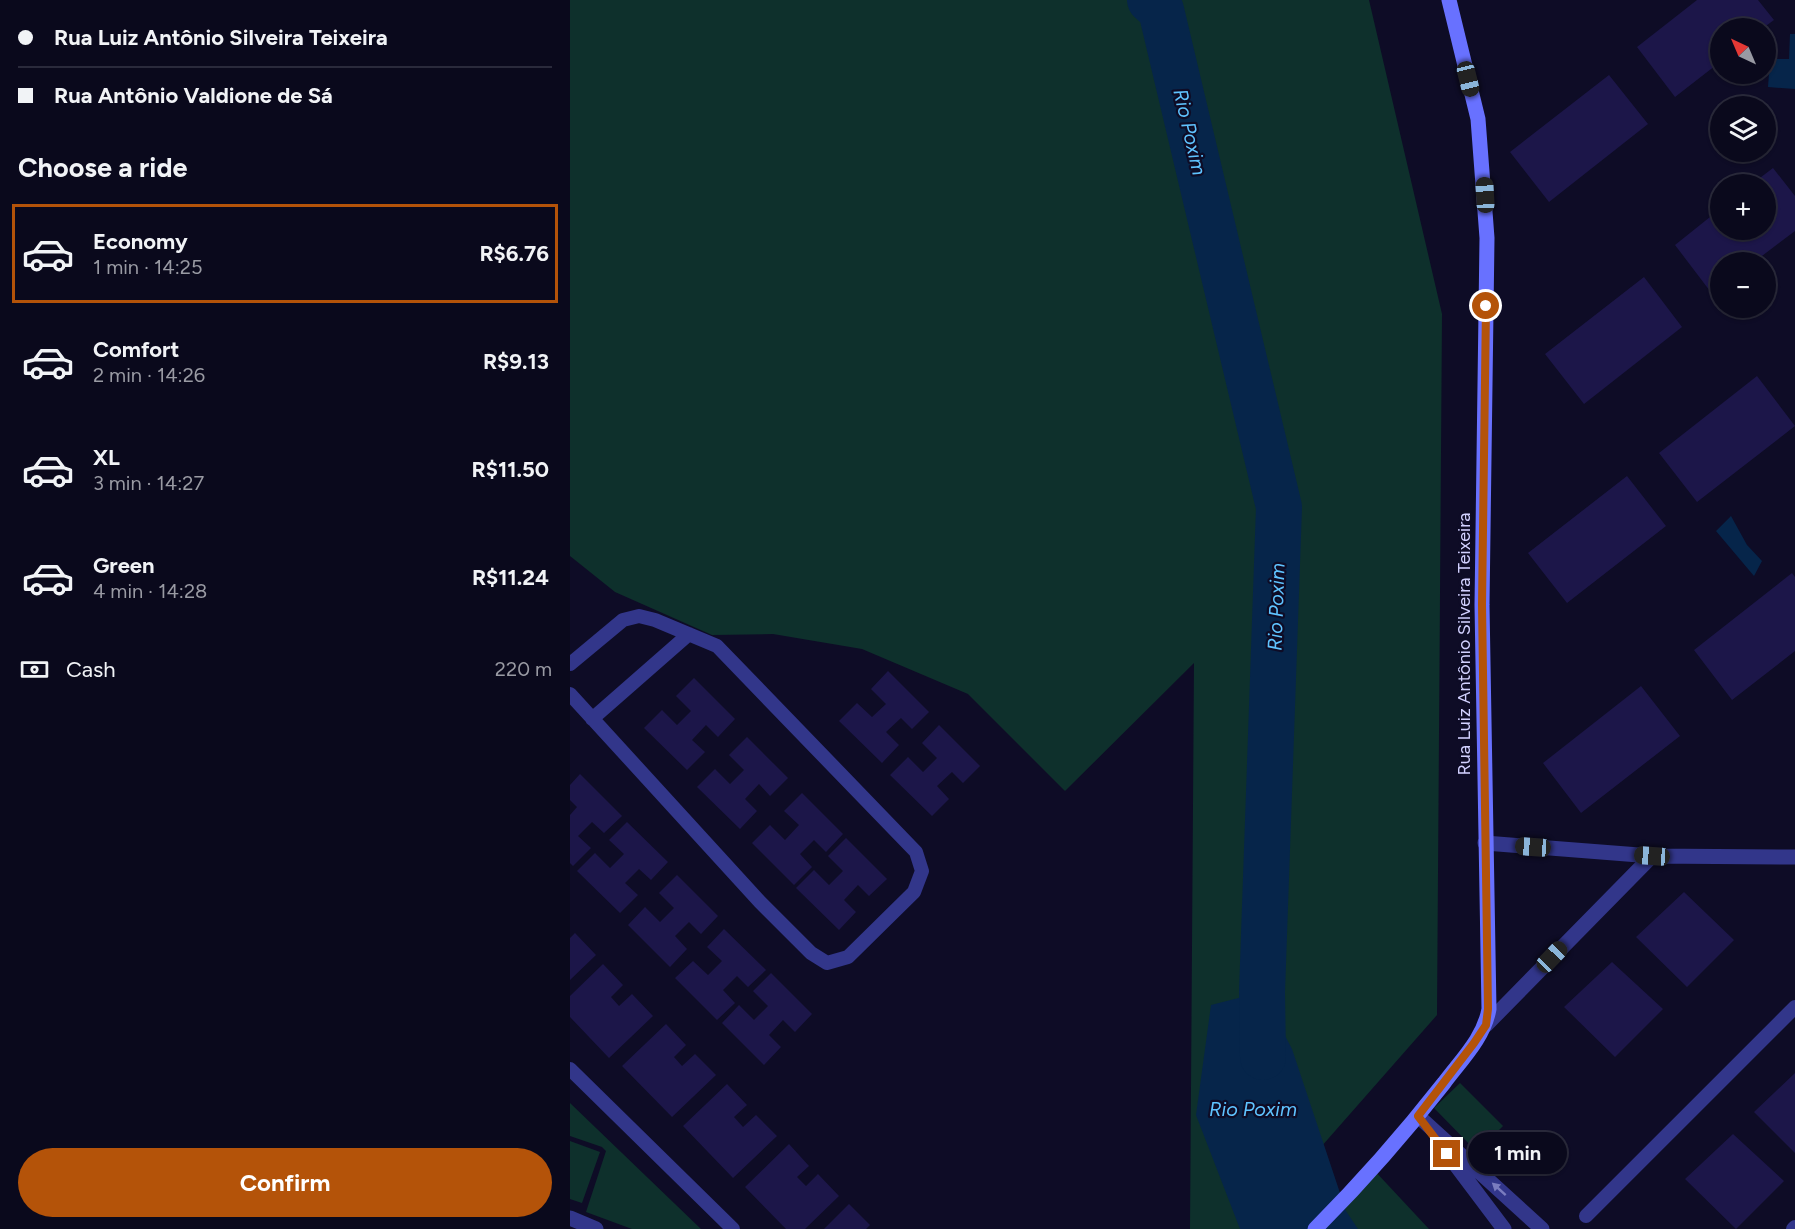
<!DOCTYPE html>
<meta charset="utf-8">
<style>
body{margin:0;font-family:Figtree,sans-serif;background:#181729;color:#f1f3f6;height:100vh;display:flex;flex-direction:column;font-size:22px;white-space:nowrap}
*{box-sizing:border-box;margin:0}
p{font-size:20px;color:#999aa3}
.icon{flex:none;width:33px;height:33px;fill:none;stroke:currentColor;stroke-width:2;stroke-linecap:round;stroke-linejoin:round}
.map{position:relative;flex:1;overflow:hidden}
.sheet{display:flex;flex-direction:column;background:#0a091c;width:570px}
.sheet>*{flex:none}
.hud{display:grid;align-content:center;height:132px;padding:0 18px;background:#0a091c}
.needle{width:39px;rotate:316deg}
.controls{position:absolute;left:1140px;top:18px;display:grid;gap:12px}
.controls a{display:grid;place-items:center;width:66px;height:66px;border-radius:50%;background:#0a091c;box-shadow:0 2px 4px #0004,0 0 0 2px #2a2a3b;font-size:30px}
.end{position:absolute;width:27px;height:27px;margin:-14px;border:8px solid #b45309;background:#fff;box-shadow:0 0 0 3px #fff}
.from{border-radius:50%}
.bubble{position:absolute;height:42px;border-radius:21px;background:#0a091c;box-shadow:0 2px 4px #0004,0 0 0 2px #2a2a3b;font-size:20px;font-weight:700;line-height:42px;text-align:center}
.car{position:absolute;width:18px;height:36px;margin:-18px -9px;border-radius:8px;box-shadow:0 0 4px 2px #0007;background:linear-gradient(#222 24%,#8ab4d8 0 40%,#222 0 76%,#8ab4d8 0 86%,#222 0)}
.hud b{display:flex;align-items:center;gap:21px;height:57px;font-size:22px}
.hud b+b{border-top:2px solid #2a2a3b}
.hud i{width:15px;height:15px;background:#f1f3f6}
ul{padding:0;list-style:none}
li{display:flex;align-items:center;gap:18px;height:99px;margin:0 12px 9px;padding:0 6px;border:3px solid transparent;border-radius:0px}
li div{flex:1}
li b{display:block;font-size:22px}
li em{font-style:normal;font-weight:700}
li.on{border-color:#b45309}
li>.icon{width:54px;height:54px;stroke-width:1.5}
h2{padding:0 18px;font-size:27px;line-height:72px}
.pay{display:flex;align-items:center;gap:15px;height:66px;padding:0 18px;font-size:22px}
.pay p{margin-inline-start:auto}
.action{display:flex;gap:12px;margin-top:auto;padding:12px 18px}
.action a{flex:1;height:69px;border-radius:36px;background:#b45309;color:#fff;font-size:24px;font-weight:700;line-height:69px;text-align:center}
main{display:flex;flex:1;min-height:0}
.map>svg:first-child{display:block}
.green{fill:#0e302c}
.water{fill:#06254a}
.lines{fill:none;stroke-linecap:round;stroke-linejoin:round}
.river{stroke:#06254a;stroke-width:46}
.building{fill:#1c1649}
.lane{stroke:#32368a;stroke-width:14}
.street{stroke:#32368a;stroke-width:15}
.secondary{stroke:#6871ff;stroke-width:15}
.oneway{fill:#7a7cbf}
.route{stroke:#b45309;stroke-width:8}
.labels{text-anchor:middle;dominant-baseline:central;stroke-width:4.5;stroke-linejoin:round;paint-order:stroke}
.street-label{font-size:18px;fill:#d2d1ff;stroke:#0e0c26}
.water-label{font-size:20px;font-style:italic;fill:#5fc3ff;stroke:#0e0c26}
</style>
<main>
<section class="sheet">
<div class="hud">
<b><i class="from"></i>Rua Luiz Antônio Silveira Teixeira</b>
<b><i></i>Rua Antônio Valdione de Sá</b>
</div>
<h2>Choose a ride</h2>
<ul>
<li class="on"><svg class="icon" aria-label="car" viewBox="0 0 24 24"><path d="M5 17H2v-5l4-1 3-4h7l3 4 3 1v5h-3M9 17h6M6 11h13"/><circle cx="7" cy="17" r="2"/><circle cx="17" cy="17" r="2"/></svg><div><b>Economy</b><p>1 min · 14:25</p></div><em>R$6.76</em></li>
<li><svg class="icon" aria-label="car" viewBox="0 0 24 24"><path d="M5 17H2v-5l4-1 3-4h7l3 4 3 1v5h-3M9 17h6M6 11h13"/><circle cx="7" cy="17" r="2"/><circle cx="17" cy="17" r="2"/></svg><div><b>Comfort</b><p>2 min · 14:26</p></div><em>R$9.13</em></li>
<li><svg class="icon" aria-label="car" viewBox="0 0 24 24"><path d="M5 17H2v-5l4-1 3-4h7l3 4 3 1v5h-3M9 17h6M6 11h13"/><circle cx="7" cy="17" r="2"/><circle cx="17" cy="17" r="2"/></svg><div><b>XL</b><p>3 min · 14:27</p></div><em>R$11.50</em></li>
<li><svg class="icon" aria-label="car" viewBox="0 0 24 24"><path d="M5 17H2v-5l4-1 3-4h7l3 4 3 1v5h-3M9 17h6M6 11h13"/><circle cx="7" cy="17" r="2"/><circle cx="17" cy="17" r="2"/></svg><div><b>Green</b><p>4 min · 14:28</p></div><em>R$11.24</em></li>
</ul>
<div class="pay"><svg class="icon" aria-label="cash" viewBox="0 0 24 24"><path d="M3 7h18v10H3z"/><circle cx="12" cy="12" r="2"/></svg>Cash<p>220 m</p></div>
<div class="action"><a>Confirm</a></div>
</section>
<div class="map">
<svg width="1225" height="1229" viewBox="0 0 1225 1229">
<rect width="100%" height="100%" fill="#0e0c26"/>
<path class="green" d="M 0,0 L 799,0 L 872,314 L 867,1015 L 679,1229 L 620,1229 L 624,663 L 495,791 L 398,694 L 292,649 L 203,634 L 142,635 L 45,592 L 0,556 Z
M 890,1083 L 933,1126 L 907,1152 L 864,1108 Z
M 0,1103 L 131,1229 L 62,1229 L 16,1212 L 36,1151 L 32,1147 L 0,1136 Z
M 0,1141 L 30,1152 L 12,1203 L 0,1199 Z
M 803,1169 L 859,1229 L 753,1229 Z"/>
<path class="water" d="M 1220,34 L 1225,34 L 1225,89 L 1198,87 L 1200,59 L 1219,59 Z
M 1161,516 L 1177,545 L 1192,561 L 1184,576 L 1146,531 Z
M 692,992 L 722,1049 L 776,1211 L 788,1229 L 670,1229 L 626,1115 L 641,1005 Z"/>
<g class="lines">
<path class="river" d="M 580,0 L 591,10 L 709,507 L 692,992 L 693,1057"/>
</g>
<path class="building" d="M 1127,0 L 1188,0 L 1204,20 L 1193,28 L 1150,28 L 1150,62 L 1105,97 L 1067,47 Z
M 1039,75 L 1078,124 L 979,202 L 940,152 Z
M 1203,168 L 1225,196 L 1225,231 L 1184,262 L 1150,262 L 1150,289 L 1143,295 L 1105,245 L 1150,209 L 1150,230 L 1196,230 L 1196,184 L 1182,184 Z
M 1074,277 L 1112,327 L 1014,404 L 975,354 Z
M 1187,376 L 1225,426 L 1127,502 L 1089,453 Z
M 1057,476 L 1096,526 L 997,603 L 958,553 Z
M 1222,573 L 1225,577 L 1225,651 L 1162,700 L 1124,650 Z
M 318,671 L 359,712 L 342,729 L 331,718 L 316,732 L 329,745 L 312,763 L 269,721 L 287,703 L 302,717 L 316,704 L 301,689 Z
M 124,678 L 165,719 L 148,737 L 136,725 L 122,740 L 135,752 L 117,770 L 74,728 L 92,710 L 107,725 L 121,711 L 106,696 Z
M 1071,686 L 1110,736 L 1011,813 L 973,763 Z
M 369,725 L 410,766 L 393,783 L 382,772 L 367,786 L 379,799 L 362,816 L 320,775 L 338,757 L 353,772 L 367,758 L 352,743 Z
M 177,737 L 218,778 L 200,796 L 189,784 L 175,799 L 187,811 L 170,829 L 127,787 L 145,769 L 160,784 L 174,770 L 159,755 Z
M 10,774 L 52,816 L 34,833 L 22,822 L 8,836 L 21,848 L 3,866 L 0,863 L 0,815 L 7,807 L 0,800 L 0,785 Z
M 232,793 L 273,834 L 256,852 L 244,840 L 230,854 L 242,867 L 224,885 L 182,843 L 200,825 L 215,840 L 229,825 L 214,811 Z
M 57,822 L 98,862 L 81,880 L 69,869 L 55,883 L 68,895 L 50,913 L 7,871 L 25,853 L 40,868 L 54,854 L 39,840 Z
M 276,838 L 317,879 L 299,896 L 288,885 L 274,900 L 286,912 L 269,930 L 226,888 L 244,870 L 259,885 L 273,871 L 258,856 Z
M 107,875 L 148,916 L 131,934 L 119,922 L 105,936 L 117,949 L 100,967 L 58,925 L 75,907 L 90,922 L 104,908 L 89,893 Z
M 1114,892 L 1164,940 L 1117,987 L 1066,937 Z
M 154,929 L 196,970 L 178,987 L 167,976 L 153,990 L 165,1003 L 147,1020 L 105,978 L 123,961 L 138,975 L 152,961 L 137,947 Z
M 5,933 L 26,955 L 0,980 L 0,938 Z
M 1042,962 L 1093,1009 L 1045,1057 L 994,1007 Z
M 33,964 L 53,985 L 41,997 L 49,1006 L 62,994 L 83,1016 L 39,1058 L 0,1017 L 0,996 Z
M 201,973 L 242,1014 L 225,1032 L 213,1020 L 199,1035 L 211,1047 L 194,1065 L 152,1023 L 169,1005 L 184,1020 L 198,1006 L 183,991 Z
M 96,1024 L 116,1045 L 104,1057 L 112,1066 L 125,1054 L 146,1075 L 102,1117 L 52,1066 Z
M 1225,1073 L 1225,1153 L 1184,1112 Z
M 157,1084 L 177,1105 L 164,1117 L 173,1127 L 186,1115 L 207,1136 L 163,1178 L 113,1126 Z
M 1163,1134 L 1214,1181 L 1166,1229 L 1115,1179 Z
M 219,1144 L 239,1166 L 227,1177 L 236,1186 L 248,1174 L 269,1196 L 235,1229 L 216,1229 L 175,1187 Z
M 279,1204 L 300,1225 L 296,1229 L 254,1229 Z"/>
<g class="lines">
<path class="lane" d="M 0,664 L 53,620 L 69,616 L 85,620 L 147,646 L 346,852 L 352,871 L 344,892 L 278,957 L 257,963 L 241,953 L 190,902 L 0,694
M 22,719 L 119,634
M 0,1069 L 163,1229
M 1016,1216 L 1225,1007
M 1223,1229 L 1225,1227"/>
<path class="street" d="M 915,843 L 1082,856 L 1225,857
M 916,1025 L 1082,856
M 848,1116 L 972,1229
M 870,1144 L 934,1229
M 0,1218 L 26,1229"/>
<path class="secondary" d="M 745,1229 C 791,1183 834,1134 874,1083 C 891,1060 914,1038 919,1009 L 912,605 L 917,238 L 908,119 L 879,0"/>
</g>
<defs><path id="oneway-solid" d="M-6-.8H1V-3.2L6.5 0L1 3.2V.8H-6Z" transform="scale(1.5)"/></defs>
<use class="oneway" href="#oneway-solid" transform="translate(929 1189) rotate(-138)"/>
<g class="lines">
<path class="route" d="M 877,1154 L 848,1116 L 904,1043 L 916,1025 L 918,1009 L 912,605 L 916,306"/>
</g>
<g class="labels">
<g class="street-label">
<text transform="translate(894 644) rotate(-90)">Rua Luiz Antônio Silveira Teixeira</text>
</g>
<g class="water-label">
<text transform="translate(620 132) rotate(77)">Rio Poxim</text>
<text transform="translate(706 607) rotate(-88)">Rio Poxim</text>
<text x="683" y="1109">Rio Poxim</text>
</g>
</g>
</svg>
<div class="controls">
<a><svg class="needle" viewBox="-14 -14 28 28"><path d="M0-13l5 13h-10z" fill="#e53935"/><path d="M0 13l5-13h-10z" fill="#999aa3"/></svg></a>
<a><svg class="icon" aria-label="layers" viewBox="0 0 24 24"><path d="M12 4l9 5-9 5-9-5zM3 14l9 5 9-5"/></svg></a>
<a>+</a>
<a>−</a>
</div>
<i class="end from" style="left:916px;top:306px"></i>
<i class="end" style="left:877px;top:1154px"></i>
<div class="bubble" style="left:898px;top:1132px;width:99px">1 min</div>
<i class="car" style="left:898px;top:79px;rotate:166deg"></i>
<i class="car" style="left:915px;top:195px;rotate:357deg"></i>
<i class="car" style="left:963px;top:847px;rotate:274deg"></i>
<i class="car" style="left:1082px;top:856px;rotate:274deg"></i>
<i class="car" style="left:982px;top:957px;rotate:44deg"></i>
</div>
</main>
